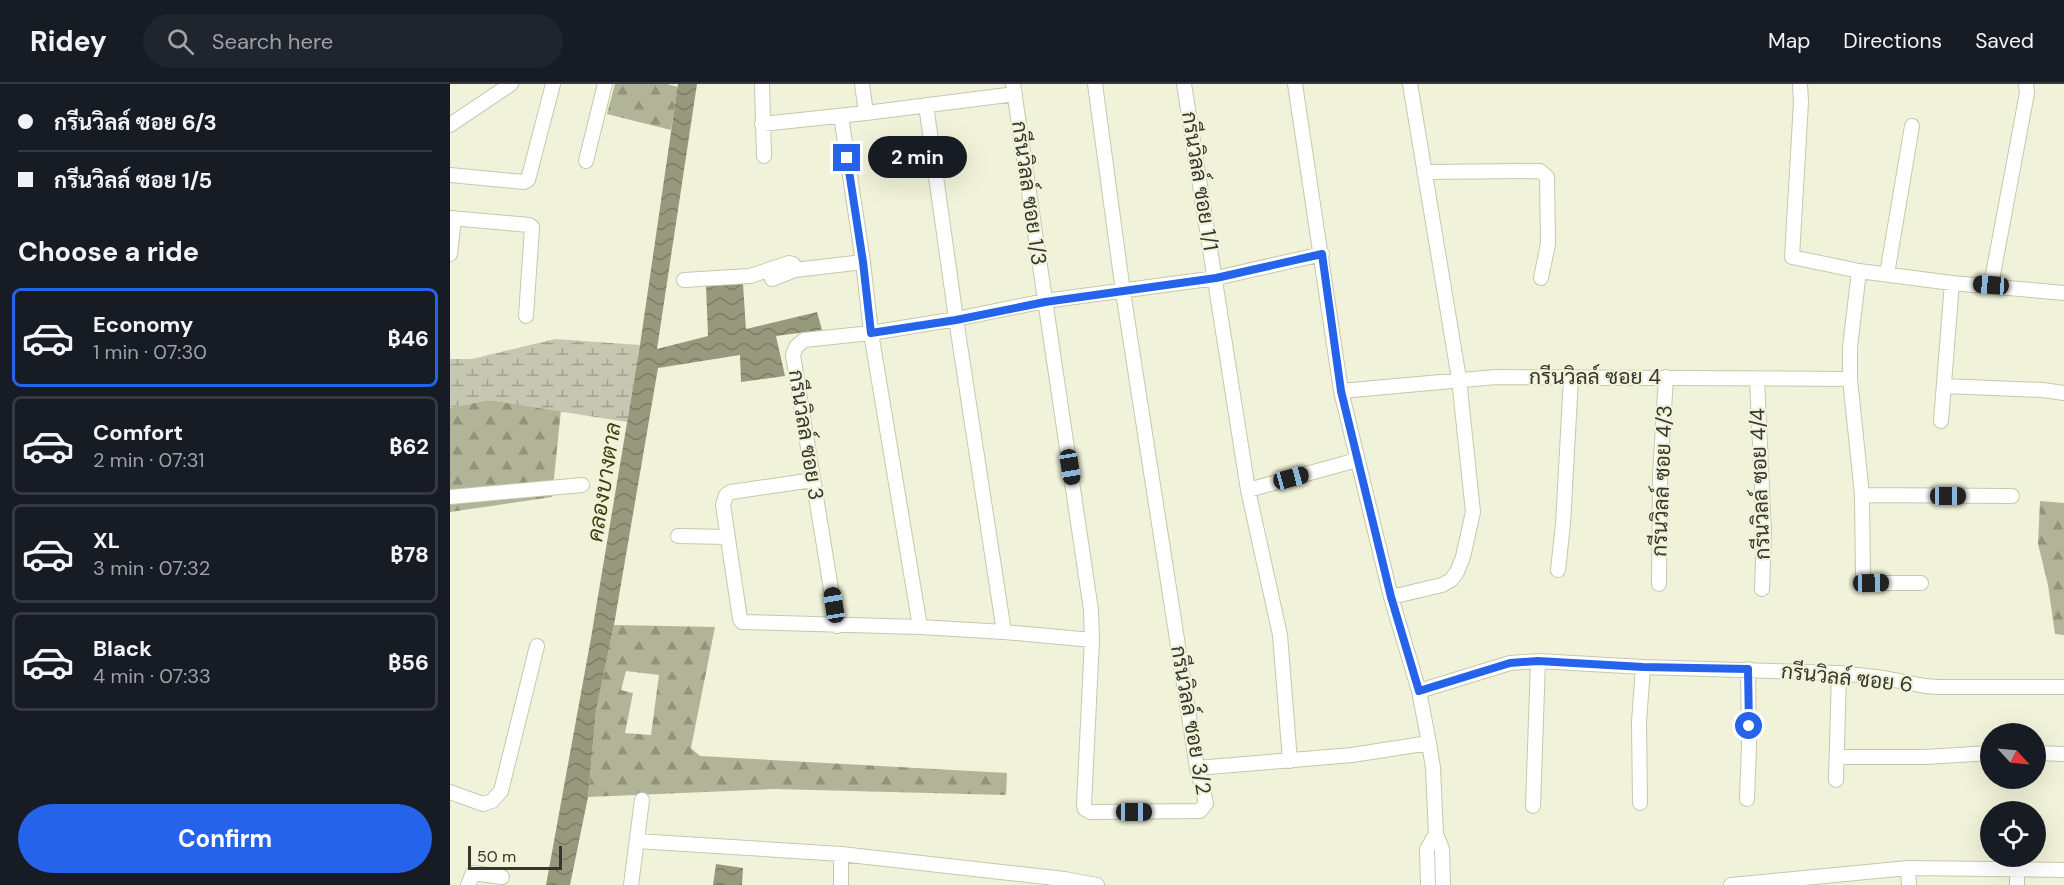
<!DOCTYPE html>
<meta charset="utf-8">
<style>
body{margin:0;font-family:"DM Sans",Sarabun,sans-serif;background:#20242c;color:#f1f3f6;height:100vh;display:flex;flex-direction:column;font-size:22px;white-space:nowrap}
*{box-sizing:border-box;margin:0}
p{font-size:20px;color:#9ea1a6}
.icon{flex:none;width:33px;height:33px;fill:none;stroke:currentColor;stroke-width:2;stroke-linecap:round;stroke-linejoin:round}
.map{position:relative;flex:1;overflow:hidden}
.details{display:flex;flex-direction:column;background:#171b24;width:450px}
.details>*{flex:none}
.top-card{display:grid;align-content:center;height:132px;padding:0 18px;background:#171b24}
.needle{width:39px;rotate:116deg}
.tools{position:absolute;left:1530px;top:639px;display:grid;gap:12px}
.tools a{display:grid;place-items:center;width:66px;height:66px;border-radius:50%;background:#171b24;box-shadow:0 6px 24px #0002;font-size:30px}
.scale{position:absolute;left:18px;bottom:15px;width:94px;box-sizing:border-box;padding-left:6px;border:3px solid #35362c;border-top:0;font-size:16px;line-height:21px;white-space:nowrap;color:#35362c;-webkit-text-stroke:4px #f0f3d9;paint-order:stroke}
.end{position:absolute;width:27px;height:27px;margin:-14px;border:8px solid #2563eb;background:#fff;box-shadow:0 0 0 3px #fff}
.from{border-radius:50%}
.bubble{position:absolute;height:42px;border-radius:21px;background:#171b24;box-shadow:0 6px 24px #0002;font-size:20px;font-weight:700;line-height:42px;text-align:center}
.car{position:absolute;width:18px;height:36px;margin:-18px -9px;border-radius:8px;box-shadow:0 0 4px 2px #0007;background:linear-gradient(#222 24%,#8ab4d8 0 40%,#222 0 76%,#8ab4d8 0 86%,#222 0)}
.top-card b{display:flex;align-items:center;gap:21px;height:57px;font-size:22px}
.top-card b+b{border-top:2px solid #363941}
.top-card i{width:15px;height:15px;background:#f1f3f6}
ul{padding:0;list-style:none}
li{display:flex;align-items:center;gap:18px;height:99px;margin:0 12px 9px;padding:0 6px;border:3px solid #363941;border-radius:9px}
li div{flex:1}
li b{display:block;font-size:22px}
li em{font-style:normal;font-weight:700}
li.active{border-color:#2563eb}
li>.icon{width:54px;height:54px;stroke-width:1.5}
h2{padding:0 18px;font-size:27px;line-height:72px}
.button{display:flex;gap:12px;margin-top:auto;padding:12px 18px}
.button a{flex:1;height:69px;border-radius:36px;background:#2563eb;color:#fff;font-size:24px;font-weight:700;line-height:69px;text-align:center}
header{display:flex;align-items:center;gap:36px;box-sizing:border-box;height:84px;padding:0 30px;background:#171b24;border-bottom:2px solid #363941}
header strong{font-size:28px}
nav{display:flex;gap:33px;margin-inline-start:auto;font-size:21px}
.search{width:420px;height:54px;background:#20242c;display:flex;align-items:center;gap:15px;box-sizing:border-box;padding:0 21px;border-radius:33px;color:#9ea1a6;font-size:22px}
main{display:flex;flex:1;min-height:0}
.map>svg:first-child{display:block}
.forest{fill:url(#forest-firs);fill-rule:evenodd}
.wetland{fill:url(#wetland-marsh)}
.water{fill:url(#water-waves)}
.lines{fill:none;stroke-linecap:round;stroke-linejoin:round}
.minor-casing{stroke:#c5c8af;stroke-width:16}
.minor{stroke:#fff;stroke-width:14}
.route{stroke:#2563eb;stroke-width:8}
.labels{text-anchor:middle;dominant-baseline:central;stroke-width:4.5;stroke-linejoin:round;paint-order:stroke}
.street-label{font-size:21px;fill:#35362c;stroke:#f0f3d9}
.water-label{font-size:22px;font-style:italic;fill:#3e400c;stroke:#f0f3d9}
</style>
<header>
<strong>Ridey</strong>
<div class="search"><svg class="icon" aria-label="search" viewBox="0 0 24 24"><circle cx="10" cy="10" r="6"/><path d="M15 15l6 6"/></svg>Search here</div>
<nav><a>Map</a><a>Directions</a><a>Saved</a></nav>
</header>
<main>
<section class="details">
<div class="top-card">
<b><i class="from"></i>กรีนวิลล์ ซอย 6/3</b>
<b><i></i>กรีนวิลล์ ซอย 1/5</b>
</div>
<h2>Choose a ride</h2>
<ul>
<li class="active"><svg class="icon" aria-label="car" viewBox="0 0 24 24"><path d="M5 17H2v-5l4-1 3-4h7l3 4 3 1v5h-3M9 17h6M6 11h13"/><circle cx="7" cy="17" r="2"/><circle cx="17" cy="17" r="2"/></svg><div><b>Economy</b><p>1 min · 07:30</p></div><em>฿46</em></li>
<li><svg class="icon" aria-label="car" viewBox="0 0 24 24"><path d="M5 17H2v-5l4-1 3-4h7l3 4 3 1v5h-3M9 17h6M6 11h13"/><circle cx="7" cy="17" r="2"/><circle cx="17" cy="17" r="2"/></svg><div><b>Comfort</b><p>2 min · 07:31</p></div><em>฿62</em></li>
<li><svg class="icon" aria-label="car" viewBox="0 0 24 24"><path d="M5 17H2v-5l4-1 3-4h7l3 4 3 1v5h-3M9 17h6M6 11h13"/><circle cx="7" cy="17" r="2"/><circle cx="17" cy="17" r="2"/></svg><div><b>XL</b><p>3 min · 07:32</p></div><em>฿78</em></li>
<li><svg class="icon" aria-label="car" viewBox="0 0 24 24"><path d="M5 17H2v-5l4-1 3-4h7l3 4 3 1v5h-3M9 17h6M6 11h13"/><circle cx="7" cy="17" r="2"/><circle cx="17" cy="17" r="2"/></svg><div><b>Black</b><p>4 min · 07:33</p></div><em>฿56</em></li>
</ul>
<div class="button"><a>Confirm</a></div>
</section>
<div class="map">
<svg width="1614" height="801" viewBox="0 0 1614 801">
<defs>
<pattern id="forest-firs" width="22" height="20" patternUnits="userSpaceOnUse" patternTransform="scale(1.5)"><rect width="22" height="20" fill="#b1b496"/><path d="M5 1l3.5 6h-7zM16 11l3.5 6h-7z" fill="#91937b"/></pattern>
<pattern id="wetland-marsh" width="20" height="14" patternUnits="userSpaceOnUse" patternTransform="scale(1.5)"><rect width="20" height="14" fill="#c5c7b1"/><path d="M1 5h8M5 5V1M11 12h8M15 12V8" fill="none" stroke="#a1a290"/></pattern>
<pattern id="water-waves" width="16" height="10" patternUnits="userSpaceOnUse" patternTransform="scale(1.5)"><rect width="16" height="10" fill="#96997c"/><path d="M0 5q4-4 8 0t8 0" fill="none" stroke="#7b7e66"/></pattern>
</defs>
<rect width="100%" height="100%" fill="#f0f3d9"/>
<path class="forest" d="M 165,0 L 217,0 L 228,3 L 221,46 L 157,30 Z
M 38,316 L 111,326 L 102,413 L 0,428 L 0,324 Z
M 1590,417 L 1614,419 L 1614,551 L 1605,550 L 1598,501 L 1588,460 Z
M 164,541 L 265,543 L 241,664 L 250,672 L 557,689 L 556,711 L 325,705 L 138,713 L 146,627 ZM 176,587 L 209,591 L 201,651 L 175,649 L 183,609 L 171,606 Z"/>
<path class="wetland" d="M 105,255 L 190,261 L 177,338 L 38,316 L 0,324 L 0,275 L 22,275 Z"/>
<path class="water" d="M 228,0 L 247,0 L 207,265 L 258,252 L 256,201 L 293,200 L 296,245 L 367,228 L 372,246 L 326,252 L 335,292 L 291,298 L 290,271 L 208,284 L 164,541 L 146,627 L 138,713 L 120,801 L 96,801 L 141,554 L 190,261 Z
M 266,780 L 293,784 L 292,801 L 263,801 Z"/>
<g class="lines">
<defs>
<path id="minor" d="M 312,0 L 314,72
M 412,0 L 416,29
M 563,0 L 641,526 L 642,556 L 634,721 L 635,725 L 640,728 L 750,727 L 756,719 L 747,684 L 673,208 L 645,0
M 734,0 L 798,406 L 830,551 L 840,677
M 845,0 L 891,307 L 941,513 L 969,607 L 979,659 L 983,684 L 986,750 L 992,765 L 993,801
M 1350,0 L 1351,18 L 1342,173 L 1409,187 L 1502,199 L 1614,209
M 476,21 L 506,235 L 554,548
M 391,32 L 413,178 L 421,249 L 470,543
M 312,40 L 416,29 L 565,10
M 0,41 L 61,0
M 136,77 L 155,0
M 974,88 L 1090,87 L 1097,93 L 1098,160 L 1091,194
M 0,91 L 74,98 L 78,96 L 103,0
M 0,134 L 79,141 L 82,143 L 76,232
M 0,170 L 4,134
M 1409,187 L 1400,263 L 1400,295 L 1412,411 L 1413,494 L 1421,499 L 1471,499
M 1437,190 L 1462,42
M 322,195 L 345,186 L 413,178
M 234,196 L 300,192 L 339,179 L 343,180 L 345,186
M 1541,201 L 1577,9 L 1576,0
M 1307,295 L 1314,449 L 1312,505
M 1494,302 L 1593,306 L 1614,309
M 891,307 L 1046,293 L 1400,295
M 1491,337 L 1502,199
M 363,396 L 281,408 L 276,411 L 273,421 L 290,535 L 292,538 L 470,543 L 554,548 L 642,556
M 798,406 L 907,376
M 1412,411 L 1562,412
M 0,413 L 132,401
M 228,452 L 278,453
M 1108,486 L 1113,440 L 1121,294
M 1209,500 L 1210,391 L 1216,293
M 941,513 L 992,501 L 1001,496 L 1007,488 L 1013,473 L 1023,428 L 1009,295 L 960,0
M 387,542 L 343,271 L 346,263 L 354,256 L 421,249 L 506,235 L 595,217 L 766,194 L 872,170
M 969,607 L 1060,579 L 1088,577 L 1193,583 L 1389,589 L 1434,594 L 1475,602 L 1488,603 L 1614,603
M 1586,669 L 1614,670
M 1387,673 L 1476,673 L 1540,669
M 747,684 L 902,671 L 979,659
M 1386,696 L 1389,589
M 0,708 L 33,720 L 42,717 L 51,707 L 87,562
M 1297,715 L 1299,661 L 1298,585
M 1190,719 L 1189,638 L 1193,583
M 1083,722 L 1088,577
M 187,757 L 391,770 L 614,795 L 647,801
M 1458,784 L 1459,801
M 1567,785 L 1567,801
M 18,801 L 23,789 L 52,793
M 181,801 L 192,716
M 391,801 L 391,770
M 978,801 L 977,765 L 986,750
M 1281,801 L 1458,784 L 1614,786"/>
</defs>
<use href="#minor" class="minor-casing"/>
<use href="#minor" class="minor"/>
</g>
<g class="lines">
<path class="route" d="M 397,74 L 413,178 L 421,249 L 506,236 L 595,218 L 766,194 L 872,170 L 891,307 L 941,513 L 969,607 L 1060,579 L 1088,577 L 1193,583 L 1298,585 L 1299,642"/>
</g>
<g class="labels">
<g class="street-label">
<text transform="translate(750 97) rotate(81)">กรีนวิลล์ ซอย 1/1</text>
<text transform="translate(579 109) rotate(82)">กรีนวิลล์ ซอย 1/3</text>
<text x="1145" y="293">กรีนวิลล์ ซอย 4</text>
<text transform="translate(356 351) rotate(81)">กรีนวิลล์ ซอย 3</text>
<text transform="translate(1212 397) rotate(-88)">กรีนวิลล์ ซอย 4/3</text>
<text transform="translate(1310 400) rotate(-92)">กรีนวิลล์ ซอย 4/4</text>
<text transform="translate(1397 594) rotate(6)">กรีนวิลล์ ซอย 6</text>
<text transform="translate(741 636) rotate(80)">กรีนวิลล์ ซอย 3/2</text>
</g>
<g class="water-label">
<text transform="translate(154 398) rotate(-81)">คลองบางตาล</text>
</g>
</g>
</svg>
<div class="tools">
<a><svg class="needle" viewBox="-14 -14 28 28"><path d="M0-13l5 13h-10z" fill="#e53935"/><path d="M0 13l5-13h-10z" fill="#9ea1a6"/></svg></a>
<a><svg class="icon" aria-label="locate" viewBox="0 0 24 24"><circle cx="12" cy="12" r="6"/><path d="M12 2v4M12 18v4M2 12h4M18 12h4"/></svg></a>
</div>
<div class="scale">50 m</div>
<i class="end from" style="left:1299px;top:642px"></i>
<i class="end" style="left:397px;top:74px"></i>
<div class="bubble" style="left:418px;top:52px;width:99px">2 min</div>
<i class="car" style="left:1541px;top:201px;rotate:274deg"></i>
<i class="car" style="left:620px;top:383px;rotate:171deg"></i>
<i class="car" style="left:841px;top:394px;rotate:75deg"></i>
<i class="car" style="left:1498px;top:412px;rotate:90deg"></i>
<i class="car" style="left:1421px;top:499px;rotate:89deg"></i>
<i class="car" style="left:384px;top:521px;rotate:351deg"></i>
<i class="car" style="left:684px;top:728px;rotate:90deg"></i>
</div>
</main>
